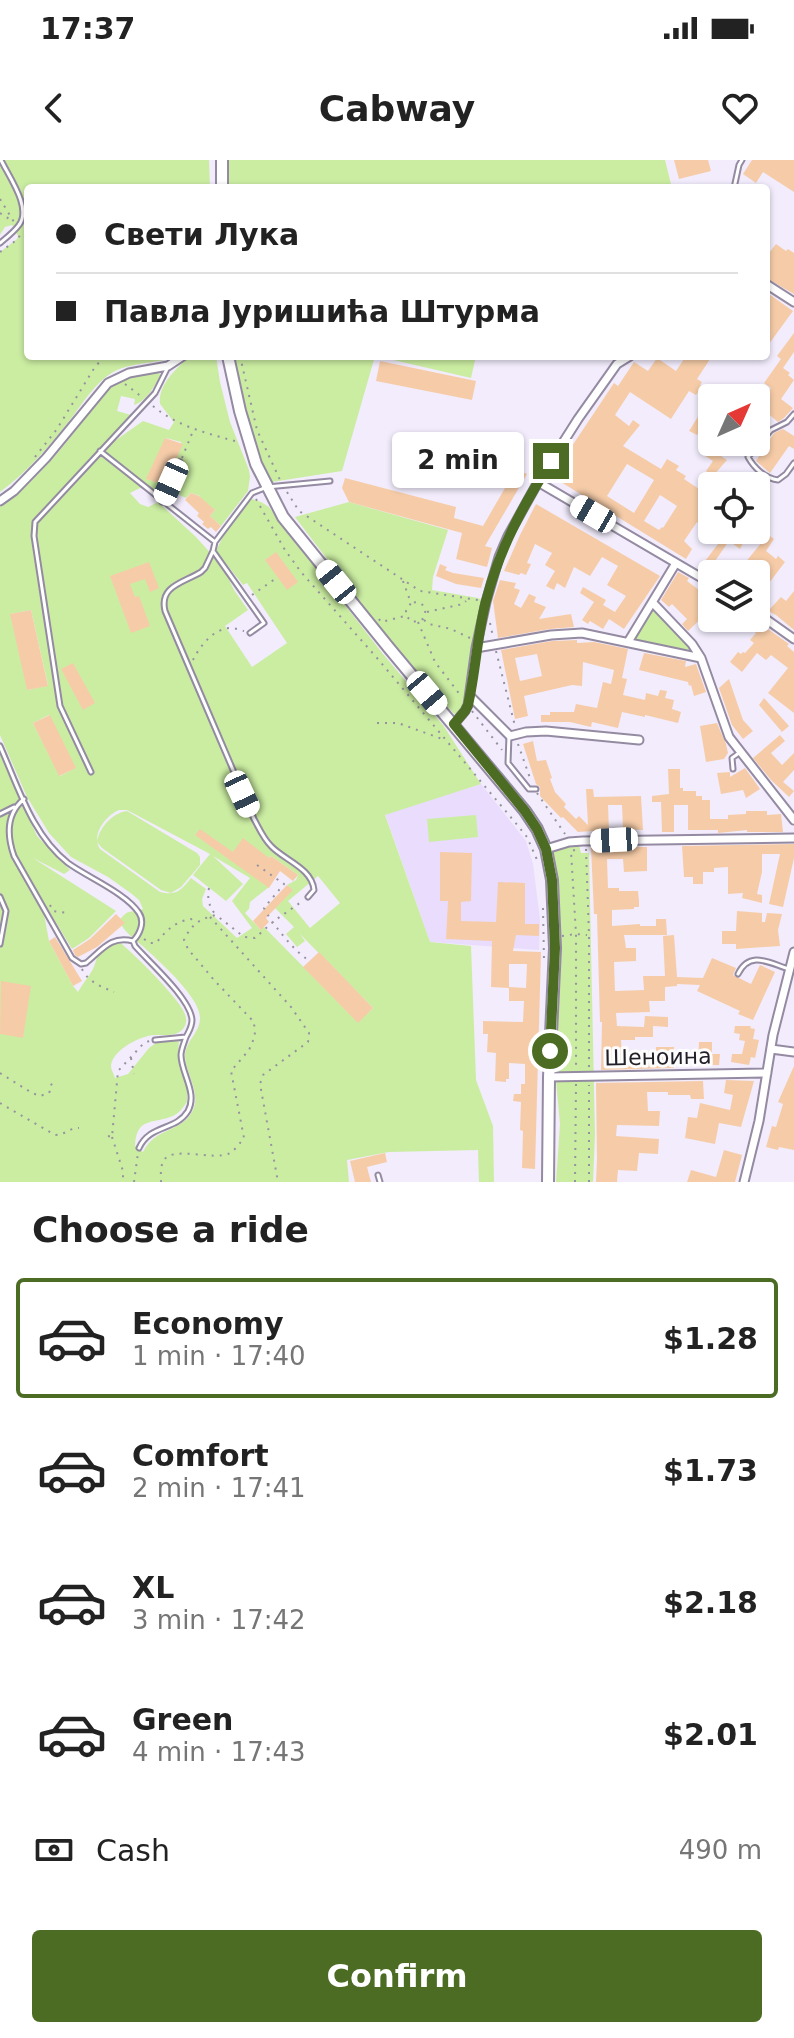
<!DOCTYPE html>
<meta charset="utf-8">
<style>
body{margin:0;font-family:"DejaVu Sans",sans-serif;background:#f2f2f2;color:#222;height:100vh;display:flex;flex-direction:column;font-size:30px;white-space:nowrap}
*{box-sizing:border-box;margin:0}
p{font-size:26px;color:#767676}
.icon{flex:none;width:44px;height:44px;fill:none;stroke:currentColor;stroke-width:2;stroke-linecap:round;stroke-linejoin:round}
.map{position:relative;height:1022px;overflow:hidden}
.sheet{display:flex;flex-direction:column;background:#fff;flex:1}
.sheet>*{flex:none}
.banner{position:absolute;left:24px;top:24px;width:746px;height:176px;border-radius:8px;box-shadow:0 2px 6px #0004;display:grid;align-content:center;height:176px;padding:0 32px;background:#fff}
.needle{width:52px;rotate:45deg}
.tools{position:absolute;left:698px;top:224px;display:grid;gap:16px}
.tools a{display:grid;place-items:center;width:72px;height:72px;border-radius:8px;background:#fff;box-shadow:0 2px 6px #0004;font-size:40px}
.end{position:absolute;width:36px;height:36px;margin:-18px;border:10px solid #4c6c23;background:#fff;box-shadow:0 0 0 4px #fff}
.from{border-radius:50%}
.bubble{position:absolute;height:56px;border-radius:8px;background:#fff;box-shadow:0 2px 6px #0004;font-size:26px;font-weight:700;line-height:56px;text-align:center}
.car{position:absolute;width:24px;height:48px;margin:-24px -12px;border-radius:10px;box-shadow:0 0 6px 2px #0007;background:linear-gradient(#fff 24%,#345 0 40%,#fff 0 76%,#345 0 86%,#fff 0)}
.banner b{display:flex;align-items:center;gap:28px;height:76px;font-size:30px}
.banner b+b{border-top:2px solid #e0e0e0}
.banner i{width:20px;height:20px;background:#222}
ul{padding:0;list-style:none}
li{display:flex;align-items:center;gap:24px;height:120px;margin:0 16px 12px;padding:0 16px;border:4px solid transparent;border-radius:8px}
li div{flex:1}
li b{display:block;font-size:30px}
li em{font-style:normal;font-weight:700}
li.on{border-color:#4c6c23}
li>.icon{width:72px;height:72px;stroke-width:1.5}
h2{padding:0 32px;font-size:36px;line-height:96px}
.pay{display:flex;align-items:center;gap:20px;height:88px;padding:0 32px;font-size:30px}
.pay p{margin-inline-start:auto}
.cta{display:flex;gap:16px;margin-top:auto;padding:16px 32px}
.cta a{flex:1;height:92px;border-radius:8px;background:#4c6c23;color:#fff;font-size:32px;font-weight:700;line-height:92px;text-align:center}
.status{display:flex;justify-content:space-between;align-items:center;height:56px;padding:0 40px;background:#fff;direction:ltr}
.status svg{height:22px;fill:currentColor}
header{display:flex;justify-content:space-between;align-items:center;height:104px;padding:0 32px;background:#fff;font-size:36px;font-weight:700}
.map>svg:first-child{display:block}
.built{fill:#e9dcfd}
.green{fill:#cbeda2;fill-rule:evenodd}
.building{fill:#f6cca8;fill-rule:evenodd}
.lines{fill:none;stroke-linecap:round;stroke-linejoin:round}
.lane-casing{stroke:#948aa2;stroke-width:7}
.street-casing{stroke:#948aa2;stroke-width:11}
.secondary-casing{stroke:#948aa2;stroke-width:14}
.path{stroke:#97929f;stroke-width:2;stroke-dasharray:2 6;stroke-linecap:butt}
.lane{stroke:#fff;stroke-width:3}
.street{stroke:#fff;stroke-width:7}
.secondary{stroke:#fff;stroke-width:10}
.route{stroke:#4c6c23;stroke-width:10}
.labels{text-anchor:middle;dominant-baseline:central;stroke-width:6;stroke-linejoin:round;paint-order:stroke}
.street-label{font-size:22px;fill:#231f28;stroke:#fdfdfd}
</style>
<div class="status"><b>17:37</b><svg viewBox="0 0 49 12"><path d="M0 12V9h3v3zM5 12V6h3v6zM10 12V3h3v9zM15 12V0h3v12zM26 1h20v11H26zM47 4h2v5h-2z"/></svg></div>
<header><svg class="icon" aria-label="back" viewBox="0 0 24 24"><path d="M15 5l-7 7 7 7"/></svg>Cabway<svg class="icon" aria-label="heart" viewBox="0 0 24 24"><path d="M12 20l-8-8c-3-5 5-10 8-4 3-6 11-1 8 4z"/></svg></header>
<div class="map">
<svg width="794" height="1022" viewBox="0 0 794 1022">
<rect width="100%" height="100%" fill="#f2ecfc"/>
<path class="built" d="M 481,624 L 526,681 L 533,704 L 540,760 L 539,790 L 430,782 L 385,654 Z"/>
<path class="green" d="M 0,0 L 209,0 L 210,28 L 28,28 L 28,196 L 176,196 C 155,205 130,201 110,214 C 95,224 84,241 73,256 C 51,284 29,311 0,332 L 0,92 L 17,79 L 18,76 L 12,65 L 5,67 L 0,75 Z
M 228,0 L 665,0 L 672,28 L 228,28 Z
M 189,196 L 216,196 L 220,222 L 230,262 L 249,310 L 250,317 L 248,331 L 221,366 L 210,356 L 215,350 L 196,342 L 200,336 L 191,333 L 186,338 L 171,331 L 183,304 L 175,300 L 182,285 L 181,282 L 166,278 L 147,319 L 160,323 L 162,326 L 159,333 L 140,328 L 130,333 L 140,344 L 148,347 L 158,342 L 196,377 L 223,407 L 234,430 L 248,450 L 225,466 L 252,507 L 287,483 L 247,423 L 243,425 L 216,391 L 225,372 L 248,341 L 252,339 L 261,342 L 269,347 L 383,494 L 443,565 L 481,624 L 385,655 L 430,782 L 471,786 L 476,920 L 493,966 L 494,1022 L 479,1022 L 478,990 L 389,992 L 347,1000 L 349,1022 L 0,1022 L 0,593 L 37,676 L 70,710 L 64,714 L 33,698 L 116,751 L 89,778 L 72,789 L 41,738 L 49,781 L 73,826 L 78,832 C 82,824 89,817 93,809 C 101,791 95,787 117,780 C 132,792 177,836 184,852 C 187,858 187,864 183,869 C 174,879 159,873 148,876 C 136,879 112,891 111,906 C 111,910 114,914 115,918 L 128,914 L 149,888 L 156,883 L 179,879 L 178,899 L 187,927 L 187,942 C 183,948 179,953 173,956 C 153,964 136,957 135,986 L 143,992 C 155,967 183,972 193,950 C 201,933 186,914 185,897 C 185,881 200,873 200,858 C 200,838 163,805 148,791 C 138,781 125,774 119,761 C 129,747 131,754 143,749 L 139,740 L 132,734 L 108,717 L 71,697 L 49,673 L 27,637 L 0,575 L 0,347 C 44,316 75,271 107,229 C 122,216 139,215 157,211 L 161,216 C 154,226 147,241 134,245 L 135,239 L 121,236 L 117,251 L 131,255 L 102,286 L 109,285 L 143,261 L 169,270 L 174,262 L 160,244 C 158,224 176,210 189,196 ZM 31,450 L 48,525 L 28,530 L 11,454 ZM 49,555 L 75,608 L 60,616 L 33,563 ZM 119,650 L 127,650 L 210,694 L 193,715 L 226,741 L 243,724 L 213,696 L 250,718 L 232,741 L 252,768 L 237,778 L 203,746 L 202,739 L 206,729 L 191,718 C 181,730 177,736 160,732 L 100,689 C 91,675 105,656 119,650 ZM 271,696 L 298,715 L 296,720 L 287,725 L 292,730 L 275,748 L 294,767 L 286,774 L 297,787 L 305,781 L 300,774 L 373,848 L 358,862 L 264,767 L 260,769 L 245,753 L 249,749 L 250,742 L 269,727 L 264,703 ZM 318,716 L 340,743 L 310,768 L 288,741 Z
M 233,196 L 375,196 L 342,311 L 272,322 C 250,283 239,240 233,196 Z
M 376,196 L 476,196 L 471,218 Z
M 349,342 L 448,370 L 433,417 L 432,430 L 478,438 L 486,442 L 465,551 L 454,554 L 394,487 L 295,357 Z
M 653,443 L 701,498 L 628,482 Z
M 127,651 L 197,693 L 200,697 L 200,705 L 181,727 L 171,733 L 161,730 L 102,688 L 97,682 C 99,668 112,653 127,651 Z
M 476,655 L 478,677 L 429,682 L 427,659 Z
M 578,681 L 581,693 L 589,693 L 595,975 L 593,1022 L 556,1022 L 560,964 L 555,910 L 554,776 L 546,689 Z"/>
<path class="building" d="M 674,0 L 708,0 L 711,11 L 679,19 Z
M 752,0 L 794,0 L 794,32 L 763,12 L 756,23 L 743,14 Z
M 776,84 L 786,91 L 788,89 L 794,93 L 794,134 L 766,118 L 766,97 Z
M 766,132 L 793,151 L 766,188 Z
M 794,173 L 794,192 L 783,208 L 790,213 L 788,215 L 794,220 L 781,239 L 793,248 L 784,258 L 778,262 L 759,246 L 771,228 L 764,223 L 781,199 L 777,196 Z
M 686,196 L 712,196 L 697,219 L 702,222 L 700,225 L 702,226 L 696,235 L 689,231 L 671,259 L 630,232 L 615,255 L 629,266 L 633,260 L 640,265 L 623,286 L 661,309 L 667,299 L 679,306 L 676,310 L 686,316 L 684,319 L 708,335 L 712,329 L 712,350 L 706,359 L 712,364 L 712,370 L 750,370 L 740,389 L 729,381 L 715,401 L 726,408 L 722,414 L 712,414 L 712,416 L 699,409 L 718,384 L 710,378 L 713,374 L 697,362 L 684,381 L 692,389 L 686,399 L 556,319 L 563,306 L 560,304 L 614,223 L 618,226 L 634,202 L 648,211 L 657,198 L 676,211 ZM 627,304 L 654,320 L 634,353 L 607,336 ZM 660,335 L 677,346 L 663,368 L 662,367 L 659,370 L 644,361 Z
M 380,201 L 476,221 L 472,240 L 376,221 Z
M 706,236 L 712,239 L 712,250 L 697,275 L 689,271 L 701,252 L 698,250 Z
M 783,269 L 794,276 L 794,289 L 789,286 L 770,313 L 756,301 L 774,273 Z
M 165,278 L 183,284 L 164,326 L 161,326 L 159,323 L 146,319 Z
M 704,285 L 727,300 L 713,316 L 706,311 L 713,301 L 699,292 Z
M 516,309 L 527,314 L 485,386 L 492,388 L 487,407 L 456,399 L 462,373 L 349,342 L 342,328 L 345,318 L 456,347 L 454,358 L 483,366 Z
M 191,333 L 199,336 L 215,350 L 210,356 L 221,366 L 216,372 L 211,367 L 208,369 L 202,364 L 204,362 L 197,356 L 199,353 L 185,340 Z
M 536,344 L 660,416 L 624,469 L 609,459 L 603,469 L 590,461 L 588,464 L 582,460 L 594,442 L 580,433 L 583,427 L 606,440 L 603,445 L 615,452 L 626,436 L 607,425 L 618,406 L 602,397 L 590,416 L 574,407 L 565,428 L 557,423 L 554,430 L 546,426 L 555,411 L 545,405 L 552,393 L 535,384 L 527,403 L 531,404 L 526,415 L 521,413 L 519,415 L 504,411 L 520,375 Z
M 766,373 L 774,379 L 766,391 L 776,399 L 778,396 L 785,402 L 756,440 L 756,414 L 736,414 L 762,382 L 761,381 Z
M 276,392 L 298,422 L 287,430 L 265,400 Z
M 149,402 L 159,428 L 150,432 L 145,419 L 130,424 L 135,437 L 139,436 L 150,466 L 131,473 L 110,416 Z
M 440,404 L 447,407 L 445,410 L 453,413 L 484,418 L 481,428 L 456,424 L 436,416 Z
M 678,412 L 689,418 L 687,421 L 703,433 L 708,429 L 712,430 L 712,448 L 688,471 L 682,464 L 687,459 L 672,444 L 669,447 L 661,440 Z
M 500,420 L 516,423 L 514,428 L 520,430 L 514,444 L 521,448 L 529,434 L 536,437 L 534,442 L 546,447 L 539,459 L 571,454 L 574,467 L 550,469 L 498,478 L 493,441 Z
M 794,431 L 794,470 L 776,455 L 768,451 L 781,437 L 786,441 Z
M 31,450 L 48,526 L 27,530 L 10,454 Z
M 758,462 L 789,484 L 787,486 L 794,492 L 794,553 L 768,533 L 788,508 L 771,495 L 766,500 L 757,493 L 742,512 L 730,502 L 738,492 L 741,494 L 743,492 L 745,493 L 754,483 L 750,480 L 756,473 L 752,470 Z
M 577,480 L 577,483 L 594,482 L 628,489 L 622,518 L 627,519 L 623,535 L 645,540 L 646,533 L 658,536 L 660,530 L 667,531 L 665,538 L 674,540 L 672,549 L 681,552 L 678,563 L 645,555 L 645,557 L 622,552 L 618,568 L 592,562 L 591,567 L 570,562 L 541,562 L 541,555 L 550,555 L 550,552 L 574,552 L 576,544 L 597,548 L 603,522 L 611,524 L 614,510 L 583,502 L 582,526 L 572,525 L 524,536 L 528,556 L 515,559 L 501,490 L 552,481 ZM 537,494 L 542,516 L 520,521 L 515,498 Z
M 644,493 L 686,501 L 685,507 L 696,504 L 706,532 L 694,536 L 691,525 L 689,526 L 688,522 L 639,510 Z
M 73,503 L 95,543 L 83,550 L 61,509 Z
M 729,519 L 743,560 L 753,571 L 743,579 L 732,565 L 719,528 Z
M 764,538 L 789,566 L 782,572 L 759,545 Z
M 50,555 L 76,608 L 59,616 L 33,563 Z
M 717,563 L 726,584 L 728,593 L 724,599 L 706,602 L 700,566 Z
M 780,575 L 785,581 L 771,593 L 782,605 L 794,593 L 794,610 L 783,622 L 794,631 L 789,637 L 771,620 L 753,598 Z
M 533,581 L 537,601 L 546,600 L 552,618 L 550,619 L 555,632 L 566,644 L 564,647 L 576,659 L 579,656 L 588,665 L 586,629 L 593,629 L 594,637 L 641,636 L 643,670 L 623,669 L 622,645 L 608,645 L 609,670 L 578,672 L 563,657 L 561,658 L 540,636 L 540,627 L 536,624 L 523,584 Z
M 745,608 L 760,629 L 746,638 L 743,630 L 721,634 L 717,613 L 730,612 L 730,617 Z
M 668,609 L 680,609 L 680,628 L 683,628 L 683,631 L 696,631 L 696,636 L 702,636 L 702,640 L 710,640 L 710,659 L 728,659 L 728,655 L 746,654 L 746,651 L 767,651 L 767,655 L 781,654 L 783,672 L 747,672 L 747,670 L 718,673 L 718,670 L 688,670 L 688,645 L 674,645 L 674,672 L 662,672 L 661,642 L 652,642 L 652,636 L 669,634 Z
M 200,669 L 233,692 L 243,678 L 269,698 L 271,696 L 298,715 L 293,721 L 280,711 L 269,728 L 195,675 Z
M 794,684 L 794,698 L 783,747 L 769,744 L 780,694 L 762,694 L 762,712 L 757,734 L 762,735 L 762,743 L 742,738 L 743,733 L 728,734 L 728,707 L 714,708 L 714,712 L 703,712 L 703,724 L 693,724 L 693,717 L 684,717 L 682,686 Z
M 591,687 L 647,687 L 647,711 L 624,712 L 623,699 L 607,699 L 608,728 L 619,728 L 619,731 L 638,731 L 639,741 L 639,747 L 634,747 L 634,749 L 612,750 L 612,766 L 640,764 L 640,766 L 656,766 L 656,759 L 666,759 L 667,775 L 624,775 L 626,788 L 636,788 L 636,801 L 614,802 L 615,831 L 644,830 L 643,816 L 665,816 L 663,776 L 674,775 L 677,817 L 703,818 L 712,798 L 736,808 L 733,815 L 751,824 L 760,805 L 775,812 L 753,860 L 738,854 L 740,851 L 697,831 L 700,825 L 677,824 L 677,826 L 665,827 L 665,841 L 649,841 L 650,852 L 616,853 L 617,866 L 644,867 L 645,856 L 668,857 L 668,867 L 653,866 L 653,877 L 635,877 L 635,880 L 621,880 L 622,897 L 656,896 L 656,887 L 674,887 L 674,908 L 601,910 L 602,862 L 600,862 L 597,754 L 594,754 Z
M 440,692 L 472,693 L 471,741 L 461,742 L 461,761 L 496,762 L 498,722 L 525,723 L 525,764 L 539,764 L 539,776 L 516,775 L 513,791 L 541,792 L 535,1009 L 522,1008 L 523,971 L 520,970 L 521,942 L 513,941 L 514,934 L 521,934 L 521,924 L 525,924 L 525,904 L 509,903 L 509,919 L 506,919 L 506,922 L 495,921 L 496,893 L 487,892 L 488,874 L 483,874 L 483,861 L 523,862 L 524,841 L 509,841 L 509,827 L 526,828 L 527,804 L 509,804 L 509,828 L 491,827 L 492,781 L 446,779 L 448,741 L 440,741 Z
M 287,725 L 293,730 L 266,758 L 269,762 L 261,770 L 253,761 Z
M 737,751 L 762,753 L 762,762 L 765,762 L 767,753 L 782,754 L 778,770 L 780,786 L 736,789 L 736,784 L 722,784 L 722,771 L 736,771 Z
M 116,754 L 125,763 L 97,787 L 78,797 L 75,795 L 73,790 L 90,779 Z
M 55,777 L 82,821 L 73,826 L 49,781 Z
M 319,792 L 373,848 L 358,863 L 303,807 Z
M 1,821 L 31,826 L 23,878 L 0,874 Z
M 735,866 L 751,866 L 750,868 L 755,869 L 753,879 L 759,880 L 755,898 L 751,897 L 749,905 L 731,902 L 732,894 L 742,894 L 745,881 L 739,880 L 740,874 L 734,873 Z
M 699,882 L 712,882 L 712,894 L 720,894 L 719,905 L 698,905 Z
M 794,906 L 794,990 L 779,987 L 778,990 L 766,987 L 772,966 L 776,967 L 783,944 L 778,942 Z
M 726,920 L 754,921 L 741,967 L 719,963 L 715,984 L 685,978 L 688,957 L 697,958 L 700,943 L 730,950 L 733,935 L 724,933 Z
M 703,921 L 704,939 L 691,939 L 690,935 L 668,935 L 668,932 L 647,932 L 648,951 L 660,951 L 659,966 L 617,965 L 616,976 L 659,979 L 658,994 L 639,993 L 637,1011 L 618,1010 L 617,1022 L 596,1022 L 597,999 L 596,923 Z
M 724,990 L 742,995 L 735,1022 L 687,1022 L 691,1010 L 716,1017 Z
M 385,993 L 387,1002 L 367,1007 L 371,1022 L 355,1022 L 350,1001 Z"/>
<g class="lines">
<defs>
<path id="lane" d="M 734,28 L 739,5 L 742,0
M 0,83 C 6,78 14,72 19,65 C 32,48 9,17 1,0
M 100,291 L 215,382
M 794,303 L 786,314 L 778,320 C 765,318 754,308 748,297 L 771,270 L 787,262 L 794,254
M 162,342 L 180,302
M 213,391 L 205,408 L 201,412 C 183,423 159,426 165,451 L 254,659 C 259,668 263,678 271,686 C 284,700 312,708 314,730 L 308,737
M 250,473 L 264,463 L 213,391 L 215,382 L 252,333 L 267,327 L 330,321
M 509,575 L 508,603 L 529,629 L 536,629
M 0,586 C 18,626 32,675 68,703 C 87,717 126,733 139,753 C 145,762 140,774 133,781
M 733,609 L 732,598 L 739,593
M 91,612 L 60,546 L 34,376 L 35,362 L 155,233 L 168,207
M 24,639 C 6,654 7,676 14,696 L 72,798 L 81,804 L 86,803 C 102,790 111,775 133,781 L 135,786 C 149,802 191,839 192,860 C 192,867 189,871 186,877 L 155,880
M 0,654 L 14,647
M 0,737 L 6,751 L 0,784
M 738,814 C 750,790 769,803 789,809
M 139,988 C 150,964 176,971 188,951 C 198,933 181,913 181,895 C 181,890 184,883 186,877
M 378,1015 L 380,1022"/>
<path id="street" d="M 766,124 L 794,142
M 538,322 L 712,424
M 0,341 L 14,331 L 46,298 L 108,223 L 129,213 L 168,206 L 183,196
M 653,443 L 692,484 L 701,498
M 756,452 L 794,479
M 628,482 L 676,403
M 476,488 L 551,475 L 582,473 L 701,498 L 729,577 L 794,660
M 470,536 L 510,576 L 526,572 L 546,571 L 639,580
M 454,564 L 465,551 L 468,545 L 476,488 L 486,442 L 499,397 L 508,376 L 538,322 L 578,259 L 617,204 L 630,196
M 546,689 L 569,682 L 583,681 L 794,678
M 771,889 L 794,892
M 549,917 L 767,913
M 744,1022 L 759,961 L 773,875 L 794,792"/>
<path id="secondary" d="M 222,0 L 222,28
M 228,196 L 240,251 L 256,304 L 283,357 L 389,488 L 525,651 L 537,669 L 546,689 L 552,720 L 555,788 L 549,917 L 548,1022"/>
</defs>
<use href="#lane" class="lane-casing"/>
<use href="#street" class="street-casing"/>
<use href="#secondary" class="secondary-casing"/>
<path class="path" d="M 0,39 L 14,62
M 0,53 L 11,60
M 0,92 L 18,79 L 21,73
M 240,196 L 257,270 L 280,320
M 125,224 L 142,237
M 153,246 C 178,267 207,273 238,282
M 35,297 L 57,269 L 93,210 L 104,196
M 182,298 L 193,271
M 287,332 L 299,351 L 420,431 L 478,440
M 256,339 L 285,390 L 301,412 L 377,498 L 514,661 L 527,677 L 538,702
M 403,421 L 411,443 L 406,451 L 406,456 L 413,462 L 423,459 C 429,448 422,440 411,443
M 252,435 L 275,419
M 427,452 L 463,444 L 466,441
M 379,459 L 381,462 L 405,456
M 424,460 L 429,464 L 451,469 L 470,478
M 418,462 L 435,502 L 461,536
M 490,463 L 493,477
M 496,491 L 515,566
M 193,500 C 200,486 213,469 230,468 C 235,468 240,470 244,471
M 472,551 L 502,590
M 377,563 L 398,563 L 445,580
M 518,584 L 531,621
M 537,633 L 565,674
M 586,689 L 589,775 L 589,907
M 575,690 L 571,691 L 576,774 L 576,909
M 257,705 L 284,724 L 264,748 C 270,761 294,791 307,799
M 209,728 C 207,739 209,746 215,754
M 50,745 L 53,751 L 69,753
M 543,748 L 544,801
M 210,757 L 291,847 L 309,873 L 308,882 L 263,915 L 260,924 L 278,1022
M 562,776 L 576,774 L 587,775
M 144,779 L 150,783 L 156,783 C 166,771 174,762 191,759 L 194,762
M 82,809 C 88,822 102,827 114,832
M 131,898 L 134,914
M 0,913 L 32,933 L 40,936 L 49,933 L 52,926 L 50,921
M 0,943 L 55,975 C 65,975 69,968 79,968
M 108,976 L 112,977 L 118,911 L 143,884 L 149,881
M 112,977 L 123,1011 L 123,1022
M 134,1022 L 138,993
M 161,1022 C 161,1016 160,1008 163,1002 C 170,984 214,1002 230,993 C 236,989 240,983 244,978 L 231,911 L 249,890 L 255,876 L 254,862 L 214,820 L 188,789 L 184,780 C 191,765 199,759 216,755 L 244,777 L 255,778 L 274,761 L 304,740
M 575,1022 L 576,923
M 589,1022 L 589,925"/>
<use href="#lane" class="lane"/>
<use href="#street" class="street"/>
<use href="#secondary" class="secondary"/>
</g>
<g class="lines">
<path class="route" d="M 550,891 L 555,788 L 552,720 L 546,689 L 537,669 L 525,651 L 454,564 L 465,551 L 468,545 C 476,510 477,475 486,441 C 500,387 522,348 551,301"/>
</g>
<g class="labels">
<g class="street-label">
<text transform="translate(658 897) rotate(-1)">Шеноина</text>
</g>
</g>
</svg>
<div class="tools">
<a><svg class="needle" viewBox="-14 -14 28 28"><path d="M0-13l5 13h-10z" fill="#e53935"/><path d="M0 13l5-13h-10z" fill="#767676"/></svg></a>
<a><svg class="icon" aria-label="locate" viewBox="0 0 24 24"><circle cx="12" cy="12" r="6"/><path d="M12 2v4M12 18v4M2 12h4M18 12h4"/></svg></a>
<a><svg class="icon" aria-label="layers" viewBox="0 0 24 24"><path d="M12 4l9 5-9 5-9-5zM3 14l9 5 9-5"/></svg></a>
</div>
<i class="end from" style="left:550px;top:891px"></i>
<i class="end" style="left:551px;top:301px"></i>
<div class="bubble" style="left:392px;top:272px;width:132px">2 min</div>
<i class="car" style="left:171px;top:322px;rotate:204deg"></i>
<i class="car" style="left:593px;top:354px;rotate:300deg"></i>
<i class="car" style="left:336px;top:422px;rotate:321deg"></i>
<i class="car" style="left:427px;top:533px;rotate:140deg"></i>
<i class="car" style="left:242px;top:634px;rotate:155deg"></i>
<i class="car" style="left:614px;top:680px;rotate:267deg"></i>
<div class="banner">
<b><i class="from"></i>Свети Лука</b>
<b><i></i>Павла Јуришића Штурма</b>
</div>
</div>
<section class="sheet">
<h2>Choose a ride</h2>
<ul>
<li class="on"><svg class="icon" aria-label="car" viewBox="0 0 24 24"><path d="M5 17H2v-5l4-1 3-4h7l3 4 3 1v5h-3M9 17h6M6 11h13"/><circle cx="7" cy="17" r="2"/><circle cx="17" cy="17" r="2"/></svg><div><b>Economy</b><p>1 min · 17:40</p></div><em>$1.28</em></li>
<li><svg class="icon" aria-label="car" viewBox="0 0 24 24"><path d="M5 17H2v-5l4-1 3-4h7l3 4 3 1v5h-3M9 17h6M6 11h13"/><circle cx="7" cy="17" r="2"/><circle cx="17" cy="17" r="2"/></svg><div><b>Comfort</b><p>2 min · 17:41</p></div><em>$1.73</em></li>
<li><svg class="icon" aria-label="car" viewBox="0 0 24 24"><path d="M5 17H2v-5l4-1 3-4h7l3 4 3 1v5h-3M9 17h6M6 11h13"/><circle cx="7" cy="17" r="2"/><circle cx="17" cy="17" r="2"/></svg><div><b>XL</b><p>3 min · 17:42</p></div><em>$2.18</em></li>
<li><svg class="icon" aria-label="car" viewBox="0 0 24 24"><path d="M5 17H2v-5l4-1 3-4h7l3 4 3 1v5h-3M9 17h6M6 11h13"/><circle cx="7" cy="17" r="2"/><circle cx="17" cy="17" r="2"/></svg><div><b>Green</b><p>4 min · 17:43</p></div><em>$2.01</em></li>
</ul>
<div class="pay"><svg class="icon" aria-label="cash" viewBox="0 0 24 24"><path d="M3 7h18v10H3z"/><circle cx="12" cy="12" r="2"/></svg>Cash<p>490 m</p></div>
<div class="cta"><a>Confirm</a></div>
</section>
